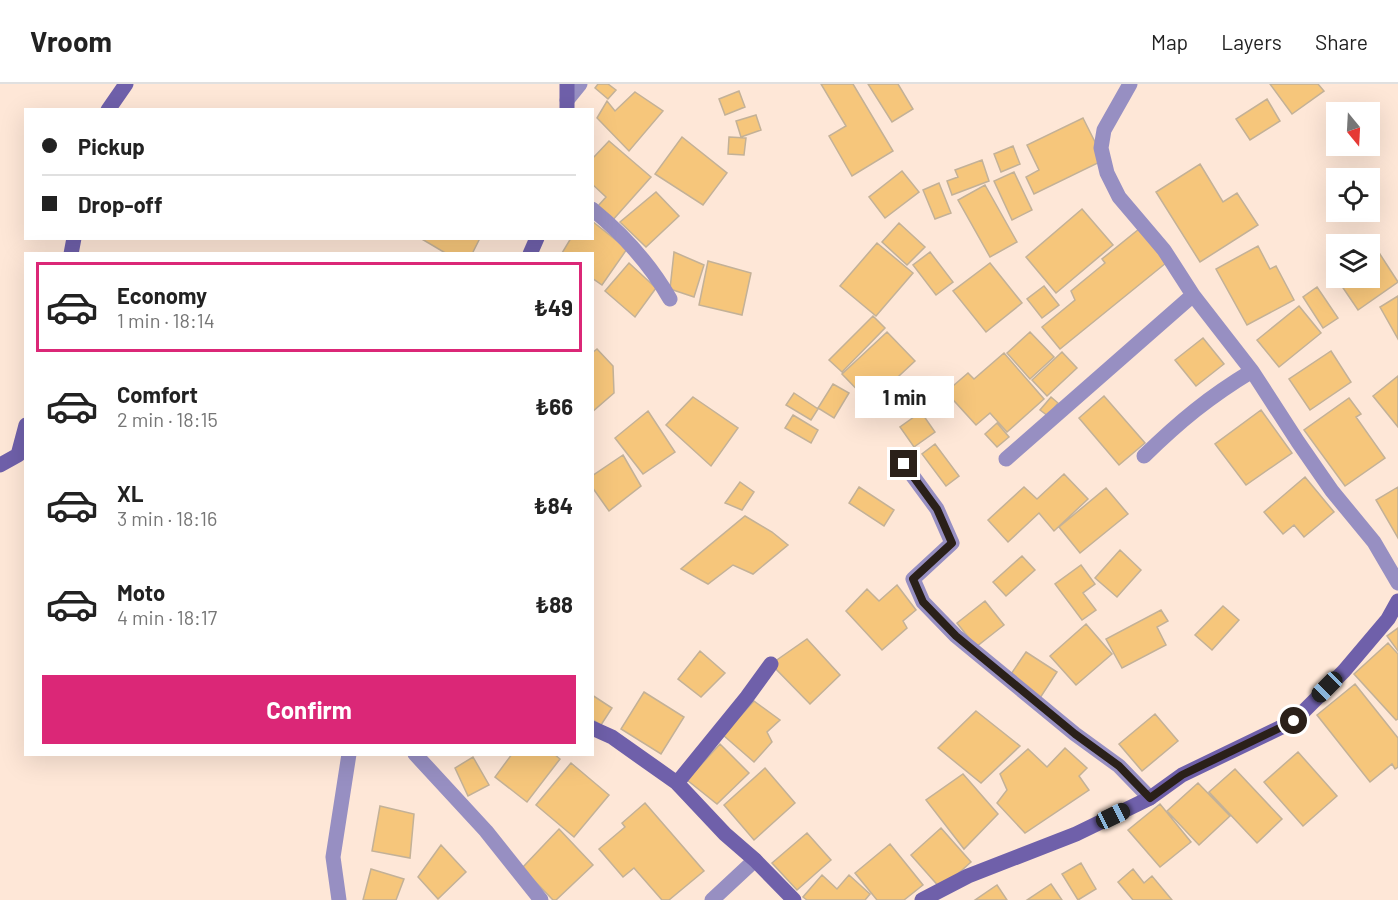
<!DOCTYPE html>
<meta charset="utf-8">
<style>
body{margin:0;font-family:Barlow,sans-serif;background:#f6f6f6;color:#222;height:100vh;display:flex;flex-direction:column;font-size:22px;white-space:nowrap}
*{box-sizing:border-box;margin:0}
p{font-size:20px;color:#767676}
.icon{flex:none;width:33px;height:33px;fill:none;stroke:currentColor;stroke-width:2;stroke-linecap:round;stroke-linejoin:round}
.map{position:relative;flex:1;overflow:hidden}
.side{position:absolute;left:24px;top:168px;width:570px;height:504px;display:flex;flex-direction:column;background:#fff;border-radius:0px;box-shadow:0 6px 24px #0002}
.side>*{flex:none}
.top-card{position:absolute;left:24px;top:24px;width:570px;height:132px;border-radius:0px;box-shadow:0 6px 24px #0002;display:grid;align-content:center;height:132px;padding:0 18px;background:#fff}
.needle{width:39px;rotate:162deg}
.controls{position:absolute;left:1326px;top:18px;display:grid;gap:12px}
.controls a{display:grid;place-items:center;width:54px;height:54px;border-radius:0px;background:#fff;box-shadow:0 6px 24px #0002;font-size:30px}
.end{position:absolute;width:27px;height:27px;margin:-14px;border:8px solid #2a2019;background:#fff;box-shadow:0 0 0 3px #fff}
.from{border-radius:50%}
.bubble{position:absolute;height:42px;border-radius:0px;background:#fff;box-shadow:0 6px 24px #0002;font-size:20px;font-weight:700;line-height:42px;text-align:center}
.car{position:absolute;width:18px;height:36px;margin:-18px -9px;border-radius:8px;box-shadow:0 0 4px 2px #0007;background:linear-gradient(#222 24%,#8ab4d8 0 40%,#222 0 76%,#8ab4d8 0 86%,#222 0)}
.top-card b{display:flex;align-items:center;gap:21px;height:57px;font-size:22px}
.top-card b+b{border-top:2px solid #e0e0e0}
.top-card i{width:15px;height:15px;background:#222}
ul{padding:10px 0 0;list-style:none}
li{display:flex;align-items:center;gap:18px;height:90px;margin:0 12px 9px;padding:0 6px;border:3px solid transparent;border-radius:0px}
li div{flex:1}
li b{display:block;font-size:22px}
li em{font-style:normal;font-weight:700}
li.current{border-color:#db2777}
li>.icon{width:54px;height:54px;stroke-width:1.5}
.cta{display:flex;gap:12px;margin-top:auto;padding:12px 18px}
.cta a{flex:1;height:69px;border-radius:0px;background:#db2777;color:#fff;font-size:24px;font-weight:700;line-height:69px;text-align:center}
header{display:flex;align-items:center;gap:36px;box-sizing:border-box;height:84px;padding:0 30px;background:#fff;border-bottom:2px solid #e0e0e0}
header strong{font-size:28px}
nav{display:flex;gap:33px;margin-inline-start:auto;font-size:21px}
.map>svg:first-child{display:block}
.building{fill:#f6c67b;stroke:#c3b197;stroke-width:1.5}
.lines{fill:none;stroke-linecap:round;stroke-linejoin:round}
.street{stroke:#978fc2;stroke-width:15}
.secondary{stroke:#6f60aa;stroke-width:15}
.route{stroke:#2a2019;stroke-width:8}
</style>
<header>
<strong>Vroom</strong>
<nav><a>Map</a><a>Layers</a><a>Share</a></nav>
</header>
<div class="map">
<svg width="1398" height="816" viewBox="0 0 1398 816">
<rect width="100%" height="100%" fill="#fee7d7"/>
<path class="building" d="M 598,0 L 608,0 L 616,6 L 608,15 L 595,4 Z
M 821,0 L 853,0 L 893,67 L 852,92 L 829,52 L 846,42 Z
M 868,0 L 898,0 L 913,25 L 892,38 Z
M 1270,0 L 1318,0 L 1324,7 L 1292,30 Z
M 739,7 L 745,23 L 725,31 L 719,15 Z
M 635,8 L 663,27 L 629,67 L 597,34 L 607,17 L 615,27 Z
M 1267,15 L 1280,37 L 1250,56 L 1236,35 Z
M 756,31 L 761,46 L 741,53 L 736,37 Z
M 1083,34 L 1104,76 L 1034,110 L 1026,93 L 1039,86 L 1027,61 Z
M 682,53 L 727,89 L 703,121 L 655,90 Z
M 729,53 L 746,54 L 744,71 L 728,70 Z
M 609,57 L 651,93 L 612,137 L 598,122 L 606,113 L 592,100 L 592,75 Z
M 1013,62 L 1020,80 L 1001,88 L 994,70 Z
M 982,76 L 989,97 L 952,111 L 947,97 L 958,93 L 955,86 Z
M 1200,80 L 1223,118 L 1237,109 L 1258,141 L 1200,178 L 1156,108 Z
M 902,87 L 919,108 L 885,134 L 869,113 Z
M 1014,88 L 1032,126 L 1012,136 L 994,97 Z
M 939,99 L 951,129 L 935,135 L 923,106 Z
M 985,101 L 1017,158 L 990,173 L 958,116 Z
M 656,108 L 679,132 L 646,163 L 620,138 Z
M 1082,125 L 1113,161 L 1056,209 L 1026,173 Z
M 592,137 L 627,165 L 602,201 L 592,194 L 592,170 L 562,169 L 571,154 L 592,154 Z
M 899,139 L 925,163 L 907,181 L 882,158 Z
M 1139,145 L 1166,179 L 1060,265 L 1042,243 L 1075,216 L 1071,207 L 1105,179 L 1102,175 Z
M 420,154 L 480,154 L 472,170 L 447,170 Z
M 877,159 L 913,189 L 876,232 L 840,202 Z
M 1258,162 L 1270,185 L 1276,182 L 1294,216 L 1247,241 L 1216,185 Z
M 1376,164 L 1398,198 L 1358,226 L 1335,192 L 1370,194 L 1370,168 Z
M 674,168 L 704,181 L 694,213 L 670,205 Z
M 930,168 L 953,198 L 936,211 L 913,181 Z
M 708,177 L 751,189 L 742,231 L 699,221 Z
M 629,179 L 656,204 L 635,233 L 605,207 Z
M 990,179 L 1022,219 L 986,248 L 953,207 Z
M 1044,202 L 1059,221 L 1042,234 L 1027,215 Z
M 1317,203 L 1338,234 L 1323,244 L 1303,213 Z
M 1398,212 L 1398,255 L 1380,223 Z
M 1299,222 L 1321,249 L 1279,283 L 1257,256 Z
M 873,232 L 885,244 L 842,288 L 829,276 Z
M 887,248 L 915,277 L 870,319 L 842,290 Z
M 1030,248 L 1054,273 L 1030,295 L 1007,269 Z
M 1203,254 L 1224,280 L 1196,302 L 1175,276 Z
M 597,265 L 613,282 L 614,309 L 592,328 L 592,269 Z
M 1331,267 L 1351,298 L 1310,326 L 1289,295 Z
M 1062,268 L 1077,284 L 1047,312 L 1032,296 Z
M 1004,269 L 1044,315 L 1007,348 L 990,329 L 976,341 L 946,308 L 968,289 L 974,295 Z
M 1398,292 L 1398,343 L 1373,312 Z
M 833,300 L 849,309 L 834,334 L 818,324 Z
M 891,300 L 898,306 L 884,322 L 877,316 Z
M 794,309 L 818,325 L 811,336 L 786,321 Z
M 1104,312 L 1145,359 L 1119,381 L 1079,334 Z
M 693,313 L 738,344 L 711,382 L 666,341 Z
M 1051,313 L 1058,319 L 1048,332 L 1040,326 Z
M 1349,314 L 1361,330 L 1356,333 L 1385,374 L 1345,402 L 1304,346 Z
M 1261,326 L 1292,369 L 1246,401 L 1215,360 Z
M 648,327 L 675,368 L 643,390 L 615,354 Z
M 921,328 L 935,348 L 914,363 L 900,343 Z
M 793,331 L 818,346 L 811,359 L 785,344 Z
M 997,339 L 1009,353 L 997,363 L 985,350 Z
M 935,360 L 959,392 L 946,402 L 922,370 Z
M 623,371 L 641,402 L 609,427 L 592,403 L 592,392 Z
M 1064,390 L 1088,415 L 1054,447 L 1039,429 L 1008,458 L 988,436 L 1024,403 L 1037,415 Z
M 1305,393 L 1334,428 L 1304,453 L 1294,441 L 1283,450 L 1264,428 Z
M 740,398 L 754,408 L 742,426 L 725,419 Z
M 859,403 L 894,426 L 884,442 L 849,419 Z
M 1398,403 L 1398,454 L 1376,416 Z
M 1106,404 L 1128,430 L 1080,469 L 1059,443 Z
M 745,432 L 772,448 L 788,461 L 753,490 L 733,481 L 708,500 L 681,485 Z
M 1120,466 L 1141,486 L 1117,513 L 1095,494 Z
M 1022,472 L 1035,486 L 1006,512 L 993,498 Z
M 1081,481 L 1095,500 L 1083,509 L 1096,526 L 1082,536 L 1055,500 Z
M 897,501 L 916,526 L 903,537 L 907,544 L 882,566 L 846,527 L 867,505 L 879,517 Z
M 985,517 L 1004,541 L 976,563 L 957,539 Z
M 1223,522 L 1239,536 L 1212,566 L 1195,551 Z
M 1161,526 L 1168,537 L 1157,543 L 1166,561 L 1122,584 L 1106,555 Z
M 1086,540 L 1112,570 L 1076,601 L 1050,572 Z
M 1398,544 L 1398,567 L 1387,552 Z
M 807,555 L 840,591 L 810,620 L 771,580 Z
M 1388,559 L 1398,570 L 1398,635 L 1396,636 L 1354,590 Z
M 700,567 L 725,589 L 701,613 L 678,595 Z
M 1026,568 L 1057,588 L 1040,614 L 1009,593 Z
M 1355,600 L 1398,654 L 1398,683 L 1395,685 L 1392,680 L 1370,698 L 1317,631 Z
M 644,608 L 684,633 L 661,670 L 621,645 Z
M 592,611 L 612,624 L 601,641 L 592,635 Z
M 754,617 L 780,636 L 767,648 L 772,658 L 754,678 L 723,651 Z
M 976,627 L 1020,662 L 981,699 L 938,664 Z
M 1155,630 L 1178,657 L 1142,687 L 1119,660 Z
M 720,660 L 749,689 L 717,720 L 687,696 Z
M 1065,664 L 1087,684 L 1079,692 L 1089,706 L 1025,749 L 997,719 L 1007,706 L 1000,690 L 1028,665 L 1047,683 Z
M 1298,668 L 1337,712 L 1303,742 L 1264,698 Z
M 512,670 L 554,670 L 560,675 L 527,718 L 495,693 Z
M 473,673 L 489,701 L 468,712 L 455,684 Z
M 571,679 L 609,711 L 574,753 L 536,721 Z
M 765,684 L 795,719 L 754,756 L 724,721 Z
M 1235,685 L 1282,735 L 1257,759 L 1209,708 Z
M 963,690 L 998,730 L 964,765 L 926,716 Z
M 1198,699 L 1230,732 L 1199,761 L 1167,727 Z
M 645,719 L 704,787 L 669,816 L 662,816 L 634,784 L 623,793 L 599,765 L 625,743 L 622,739 Z
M 1160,720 L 1191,758 L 1160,783 L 1128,746 Z
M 380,722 L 414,730 L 410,774 L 372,767 Z
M 941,744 L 971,778 L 941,805 L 911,771 Z
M 559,745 L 593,781 L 556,816 L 553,816 L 522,784 Z
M 807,749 L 831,776 L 797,806 L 772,779 Z
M 890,760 L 923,801 L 904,816 L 877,816 L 855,789 Z
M 441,761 L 466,788 L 438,815 L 418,793 Z
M 1081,779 L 1096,805 L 1078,816 L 1062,790 Z
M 371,785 L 404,795 L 396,816 L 363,816 Z
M 1133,785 L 1144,799 L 1152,792 L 1172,816 L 1133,816 L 1118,798 Z
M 822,791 L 837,805 L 849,791 L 870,810 L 865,816 L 807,816 L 803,813 Z
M 1051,800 L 1062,816 L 1027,816 Z
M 997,801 L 1007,816 L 975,816 Z"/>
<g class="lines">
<path class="street" d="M 1130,0 L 1104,46 L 1101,64 L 1107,89 L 1119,113 L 1164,166 L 1193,211 L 1252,287
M 567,16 L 580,0
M 592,125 C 624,151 650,180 670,215
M 1144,372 C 1180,337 1209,313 1252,287 L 1298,358 L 1332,407 L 1374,458 L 1398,499
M 1006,375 L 1193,211
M 904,380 L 937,425 L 952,459 L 913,495 L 923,518 L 956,552 L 1075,650 L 1119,682 L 1150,714
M 415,670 L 486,747 L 541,816
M 339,816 L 333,773 L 349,670
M 712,816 L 755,776"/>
<path class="secondary" d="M 567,0 L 567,26
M 108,26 L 126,0
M 71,170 L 74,154
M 530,170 L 537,154
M 0,381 L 18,371 L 26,341
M 592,644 L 612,653 L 677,699 L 725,750 L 755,776 L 794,816
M 677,699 L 747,613 L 771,580
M 922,816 L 968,792 L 1076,750 L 1150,714 L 1182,691 L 1294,637 L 1344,587 L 1388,535 L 1398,517"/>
</g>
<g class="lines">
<path class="route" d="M 904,380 L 937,425 L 952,459 L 913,495 L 923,518 L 956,552 L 1075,650 L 1119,682 L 1150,714 L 1182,691 L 1294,637"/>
</g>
</svg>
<div class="controls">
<a><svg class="needle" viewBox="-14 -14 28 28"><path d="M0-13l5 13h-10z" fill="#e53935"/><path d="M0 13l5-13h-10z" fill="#767676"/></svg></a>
<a><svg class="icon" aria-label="locate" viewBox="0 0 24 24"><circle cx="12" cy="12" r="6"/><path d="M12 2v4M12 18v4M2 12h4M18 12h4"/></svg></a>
<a><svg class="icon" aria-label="layers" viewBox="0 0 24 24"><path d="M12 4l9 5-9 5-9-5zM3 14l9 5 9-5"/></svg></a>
</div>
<i class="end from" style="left:1294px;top:637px"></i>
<i class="end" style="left:904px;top:380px"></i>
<div class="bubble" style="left:855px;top:292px;width:99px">1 min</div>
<i class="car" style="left:1327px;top:603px;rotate:225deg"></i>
<i class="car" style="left:1113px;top:732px;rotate:64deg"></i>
<div class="top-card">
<b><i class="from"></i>Pickup</b>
<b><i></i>Drop-off</b>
</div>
<section class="side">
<ul>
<li class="current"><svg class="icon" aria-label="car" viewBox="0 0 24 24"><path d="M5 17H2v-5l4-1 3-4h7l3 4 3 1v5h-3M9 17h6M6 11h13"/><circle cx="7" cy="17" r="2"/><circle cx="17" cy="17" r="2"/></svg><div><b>Economy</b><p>1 min · 18:14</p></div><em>₺49</em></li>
<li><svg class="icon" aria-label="car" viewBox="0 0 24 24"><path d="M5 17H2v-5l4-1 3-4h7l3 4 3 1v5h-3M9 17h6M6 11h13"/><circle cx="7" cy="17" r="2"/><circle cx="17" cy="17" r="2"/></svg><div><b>Comfort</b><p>2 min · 18:15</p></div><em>₺66</em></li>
<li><svg class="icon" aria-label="car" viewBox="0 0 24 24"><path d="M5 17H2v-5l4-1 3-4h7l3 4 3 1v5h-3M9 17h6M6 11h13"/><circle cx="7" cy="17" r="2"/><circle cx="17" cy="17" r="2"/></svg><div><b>XL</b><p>3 min · 18:16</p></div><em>₺84</em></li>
<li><svg class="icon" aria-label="car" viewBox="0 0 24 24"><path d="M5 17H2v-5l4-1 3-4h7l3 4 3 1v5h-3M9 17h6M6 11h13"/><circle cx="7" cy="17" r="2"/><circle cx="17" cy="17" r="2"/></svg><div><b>Moto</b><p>4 min · 18:17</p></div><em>₺88</em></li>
</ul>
<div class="cta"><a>Confirm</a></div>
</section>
</div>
